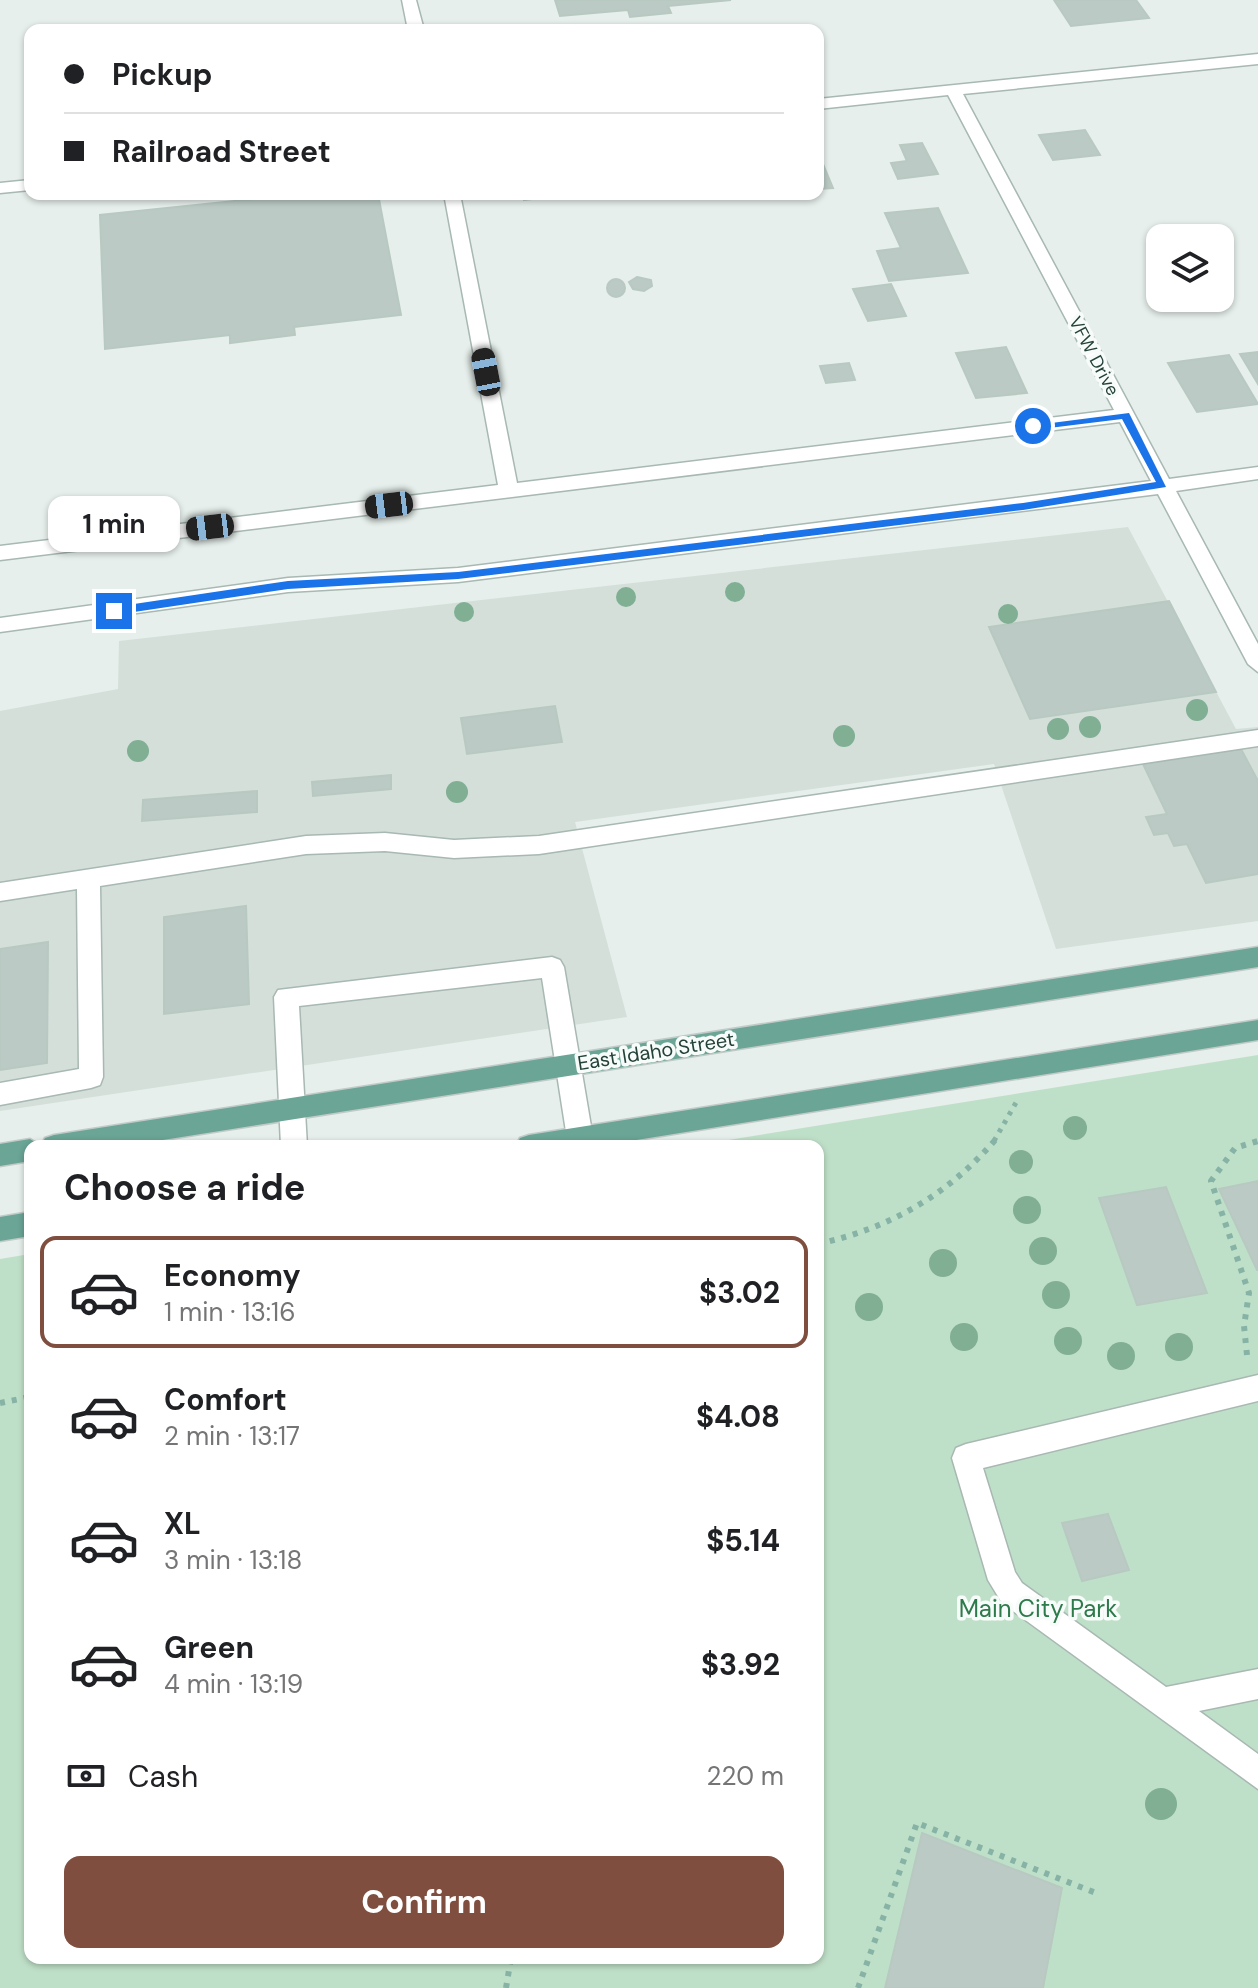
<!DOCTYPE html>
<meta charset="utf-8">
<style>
body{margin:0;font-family:"DM Sans",sans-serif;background:#f6f6f6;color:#202124;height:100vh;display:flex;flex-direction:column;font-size:30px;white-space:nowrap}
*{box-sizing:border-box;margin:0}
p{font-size:26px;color:#757577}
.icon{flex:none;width:44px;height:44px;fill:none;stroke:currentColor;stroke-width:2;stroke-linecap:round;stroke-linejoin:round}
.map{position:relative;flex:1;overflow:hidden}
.details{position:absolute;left:24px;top:1140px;width:800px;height:824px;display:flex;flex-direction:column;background:#fff;border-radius:16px;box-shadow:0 2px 6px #0004}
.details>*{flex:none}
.guide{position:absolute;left:24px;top:24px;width:800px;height:176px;border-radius:16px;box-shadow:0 2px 6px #0004;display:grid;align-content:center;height:176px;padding:0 40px;background:#fff}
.buttons{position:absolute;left:1146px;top:224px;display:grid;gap:16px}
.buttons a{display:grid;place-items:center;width:88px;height:88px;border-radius:16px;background:#fff;box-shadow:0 2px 6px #0004;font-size:40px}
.end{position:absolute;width:36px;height:36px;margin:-18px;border:10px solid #1a73e8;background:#fff;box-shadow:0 0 0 4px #fff}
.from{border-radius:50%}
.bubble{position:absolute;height:56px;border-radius:16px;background:#fff;box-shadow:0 2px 6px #0004;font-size:26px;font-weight:700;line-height:56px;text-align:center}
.car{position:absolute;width:24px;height:48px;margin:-24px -12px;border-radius:10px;box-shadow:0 0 6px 2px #0007;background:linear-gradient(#222 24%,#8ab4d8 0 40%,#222 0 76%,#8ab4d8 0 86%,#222 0)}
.guide b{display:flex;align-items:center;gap:28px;height:76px;font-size:30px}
.guide b+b{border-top:2px solid #e0e0e0}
.guide i{width:20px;height:20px;background:#202124}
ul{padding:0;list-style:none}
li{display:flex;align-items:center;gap:24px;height:112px;margin:0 16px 12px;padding:0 24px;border:4px solid transparent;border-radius:16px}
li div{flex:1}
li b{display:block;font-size:30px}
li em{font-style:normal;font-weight:700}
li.on{border-color:#7f4e3f}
li>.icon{width:72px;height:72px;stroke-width:1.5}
h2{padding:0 40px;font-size:36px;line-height:96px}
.pay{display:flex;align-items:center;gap:20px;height:88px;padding:0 40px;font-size:30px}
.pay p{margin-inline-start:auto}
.primary-button{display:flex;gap:16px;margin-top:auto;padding:16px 40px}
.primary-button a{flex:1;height:92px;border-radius:16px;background:#7f4e3f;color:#fff;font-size:32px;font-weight:700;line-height:92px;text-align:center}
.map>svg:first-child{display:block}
.built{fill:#d4dfda}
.green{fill:#bfe0c8}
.building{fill:#bbcac4;stroke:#b8c9c2;stroke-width:2}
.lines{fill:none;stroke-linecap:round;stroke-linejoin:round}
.minor-casing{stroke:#a8b8b2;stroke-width:3}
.major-casing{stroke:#c2cac8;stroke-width:3}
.path-far1{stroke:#86b3a5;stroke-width:5;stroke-dasharray:4 6;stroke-linecap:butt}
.path{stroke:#86b3a5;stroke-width:6;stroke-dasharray:5 7;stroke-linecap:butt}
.minor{fill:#fff;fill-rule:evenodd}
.major{fill:#6aa596;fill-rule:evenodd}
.tree{fill:#80af93}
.route{fill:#1a73e8}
.labels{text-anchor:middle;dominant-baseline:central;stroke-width:7;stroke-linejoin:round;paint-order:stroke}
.far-street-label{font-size:18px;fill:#24423a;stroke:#f7fbf9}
.street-label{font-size:20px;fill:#24423a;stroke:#f7fbf9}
.near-park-label{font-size:24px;fill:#2d7a4b;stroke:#f7fbf9}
</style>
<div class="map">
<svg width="1258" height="1988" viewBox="0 0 1258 1988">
<rect width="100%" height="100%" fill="#e6efeb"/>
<path class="built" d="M 1128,527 L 1236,729 L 1258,727 L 1258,921 L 1056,949 L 994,764 L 575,822 L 627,1017 L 0,1111 L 0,711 L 118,689 L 119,641 Z"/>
<path class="green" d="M 1258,1055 L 1258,1988 L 0,1988 L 0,1259 L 30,1254 L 30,1958 L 818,1958 L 818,1146 L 691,1146 Z"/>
<path class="building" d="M 555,0 L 731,0 L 668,6 L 671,13 L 630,17 L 628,10 L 560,16 Z
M 1054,0 L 1136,0 L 1149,18 L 1071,26 Z
M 1085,130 L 1100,155 L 1053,160 L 1039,135 Z
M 922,143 L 938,174 L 898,179 L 891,163 L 907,161 L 900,145 Z
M 820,157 L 833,188 L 818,189 Z
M 301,194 L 378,194 L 401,315 L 294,327 L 295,335 L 230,343 L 230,335 L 105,349 L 100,215 Z
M 522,194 L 578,194 L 524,200 Z
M 938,208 L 968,273 L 889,281 L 877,251 L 901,248 L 885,213 Z
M 637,277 L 651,280 L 652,286 L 644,291 L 633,289 L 629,282 Z
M607 288a9 9 0 1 1 18 0a9 9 0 1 1-18 0Z
M 891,284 L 906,316 L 868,321 L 853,289 Z
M 1006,347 L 1027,393 L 976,398 L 956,353 Z
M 1258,352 L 1258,384 L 1240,354 Z
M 1229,355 L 1258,404 L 1197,412 L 1168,363 Z
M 849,363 L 855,380 L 826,383 L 820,366 Z
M 1169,601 L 1216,692 L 1030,719 L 989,627 Z
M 555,706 L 562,742 L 467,754 L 461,718 Z
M 1241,749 L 1258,781 L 1258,874 L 1206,883 L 1187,844 L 1174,846 L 1168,833 L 1154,835 L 1146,817 L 1167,814 L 1143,764 Z
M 391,775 L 391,789 L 313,796 L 312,782 Z
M 257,791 L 257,812 L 142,821 L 143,800 Z
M 246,906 L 249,1004 L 164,1014 L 164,917 Z
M 48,942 L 47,1063 L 0,1070 L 0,949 Z
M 1258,1181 L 1258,1270 L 1257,1270 L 1219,1189 Z
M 1166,1187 L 1207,1293 L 1137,1305 L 1099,1198 Z
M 1108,1514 L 1129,1570 L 1082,1581 L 1062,1523 Z
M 922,1833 L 1062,1888 L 1043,1988 L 885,1988 Z"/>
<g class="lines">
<defs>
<path id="minor" d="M 402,0 L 416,0 L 424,30 L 408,30 Z
M 1258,54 L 1258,64 L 963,94 L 1169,479 L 1258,467 L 1258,479 L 1176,491 L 1258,644 L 1258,672 L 1248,664 L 1158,494 L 458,582 L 288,592 L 0,632 L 0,618 L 288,578 L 458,568 L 1151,481 L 1120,422 L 0,560 L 0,546 L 498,485 L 444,194 L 460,194 L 517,483 L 1114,410 L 948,95 L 818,109 L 818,99 Z
M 30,180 L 30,190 L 0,193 L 0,183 Z
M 1258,730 L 1258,746 L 539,854 L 454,858 L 385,851 L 306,854 L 100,886 L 103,1077 L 100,1085 L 91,1088 L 0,1105 L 0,1083 L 79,1069 L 77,889 L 0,901 L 0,883 L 306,836 L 385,833 L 454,840 L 539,836 Z
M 552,957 L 560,960 L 564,967 L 593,1138 L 589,1146 L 571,1146 L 567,1138 L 542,978 L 299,1006 L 307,1146 L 281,1146 L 274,997 L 278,990 Z
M 1258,1375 L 1258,1401 L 983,1468 L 1015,1572 L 1022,1583 L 1166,1687 L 1258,1669 L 1258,1699 L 1199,1711 L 1258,1754 L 1258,1789 L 1002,1603 L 988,1580 L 952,1458 L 956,1448 L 966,1444 Z"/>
<path id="major" d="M 1258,947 L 1258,967 L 125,1146 L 41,1146 L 45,1138 L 54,1135 Z
M 1258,1020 L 1258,1040 L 599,1146 L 516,1146 L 520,1138 L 529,1135 Z
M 30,1139 L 41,1146 L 30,1146 L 30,1161 L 0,1166 L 0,1144 Z
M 30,1212 L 30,1236 L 0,1241 L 0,1217 Z"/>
</defs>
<use href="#minor" class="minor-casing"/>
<use href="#major" class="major-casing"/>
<path class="path-far1" d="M 994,1141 L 1017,1101"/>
<path class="path" d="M 818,1244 C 890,1228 948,1195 996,1139
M 1247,1355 L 1244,1326 L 1249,1293 L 1211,1181 L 1235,1148 L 1258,1141
M 0,1403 L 30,1397
M 506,1988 L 511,1958
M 858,1988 L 917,1823 L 1096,1893"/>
<use href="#minor" class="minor"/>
<use href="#major" class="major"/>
</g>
<g class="tree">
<circle cx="735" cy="592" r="10"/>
<circle cx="626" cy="597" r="10"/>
<circle cx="464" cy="612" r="10"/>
<circle cx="1008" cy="614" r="10"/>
<circle cx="1197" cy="710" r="11"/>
<circle cx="1090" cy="727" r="11"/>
<circle cx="1058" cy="729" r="11"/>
<circle cx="844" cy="736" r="11"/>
<circle cx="138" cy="751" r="11"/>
<circle cx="457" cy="792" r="11"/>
<circle cx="1075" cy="1128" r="12"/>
<circle cx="1021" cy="1162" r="12"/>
<circle cx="1027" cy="1210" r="14"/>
<circle cx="1043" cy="1251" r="14"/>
<circle cx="943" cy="1263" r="14"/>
<circle cx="1056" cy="1295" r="14"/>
<circle cx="869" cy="1307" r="14"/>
<circle cx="964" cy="1337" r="14"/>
<circle cx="1068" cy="1341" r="14"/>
<circle cx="1179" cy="1347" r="14"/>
<circle cx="1121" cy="1356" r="14"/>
<circle cx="1161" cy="1804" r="16"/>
</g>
<path class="route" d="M 1129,413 L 1166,487 L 1023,510 L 458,579 L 288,589 L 114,615 L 109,611 L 114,607 L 288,581 L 458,572 L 1023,503 L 1156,482 L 1122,419 L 1033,430 L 1028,426 Z"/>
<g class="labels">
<g class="far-street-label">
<text transform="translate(1094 356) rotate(62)">VFW Drive</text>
</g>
<g class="street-label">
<text transform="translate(656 1051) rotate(-9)">East Idaho Street</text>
</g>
<g class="near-park-label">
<text x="1038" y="1608">Main City Park</text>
</g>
</g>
</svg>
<div class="buttons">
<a><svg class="icon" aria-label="layers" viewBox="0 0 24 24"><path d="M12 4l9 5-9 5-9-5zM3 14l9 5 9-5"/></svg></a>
</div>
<i class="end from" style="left:1033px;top:426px"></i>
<i class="end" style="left:114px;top:611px"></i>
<div class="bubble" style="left:48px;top:496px;width:132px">1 min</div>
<i class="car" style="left:486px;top:372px;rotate:349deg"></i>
<i class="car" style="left:389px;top:505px;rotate:263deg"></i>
<i class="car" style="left:210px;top:527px;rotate:263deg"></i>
<div class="guide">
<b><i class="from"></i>Pickup</b>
<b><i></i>Railroad Street</b>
</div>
<section class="details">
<h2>Choose a ride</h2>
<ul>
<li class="on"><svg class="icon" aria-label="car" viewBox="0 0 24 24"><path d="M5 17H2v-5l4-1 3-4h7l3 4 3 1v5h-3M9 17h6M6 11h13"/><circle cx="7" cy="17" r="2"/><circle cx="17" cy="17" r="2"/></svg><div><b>Economy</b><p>1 min · 13:16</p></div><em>$3.02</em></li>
<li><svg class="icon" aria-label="car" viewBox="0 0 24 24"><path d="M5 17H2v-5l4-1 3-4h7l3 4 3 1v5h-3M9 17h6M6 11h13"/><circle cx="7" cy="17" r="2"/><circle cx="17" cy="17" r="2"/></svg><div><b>Comfort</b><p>2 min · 13:17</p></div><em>$4.08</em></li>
<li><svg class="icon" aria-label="car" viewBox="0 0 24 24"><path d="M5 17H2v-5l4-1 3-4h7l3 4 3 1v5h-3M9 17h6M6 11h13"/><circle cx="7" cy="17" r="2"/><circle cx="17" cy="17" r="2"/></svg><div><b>XL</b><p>3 min · 13:18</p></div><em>$5.14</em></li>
<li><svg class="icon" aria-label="car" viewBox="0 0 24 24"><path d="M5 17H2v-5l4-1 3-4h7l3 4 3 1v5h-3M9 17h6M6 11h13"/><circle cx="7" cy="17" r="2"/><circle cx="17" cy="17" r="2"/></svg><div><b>Green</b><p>4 min · 13:19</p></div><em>$3.92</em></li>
</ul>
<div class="pay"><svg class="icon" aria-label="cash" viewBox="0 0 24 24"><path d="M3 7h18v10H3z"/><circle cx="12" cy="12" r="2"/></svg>Cash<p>220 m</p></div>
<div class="primary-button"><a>Confirm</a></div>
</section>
</div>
